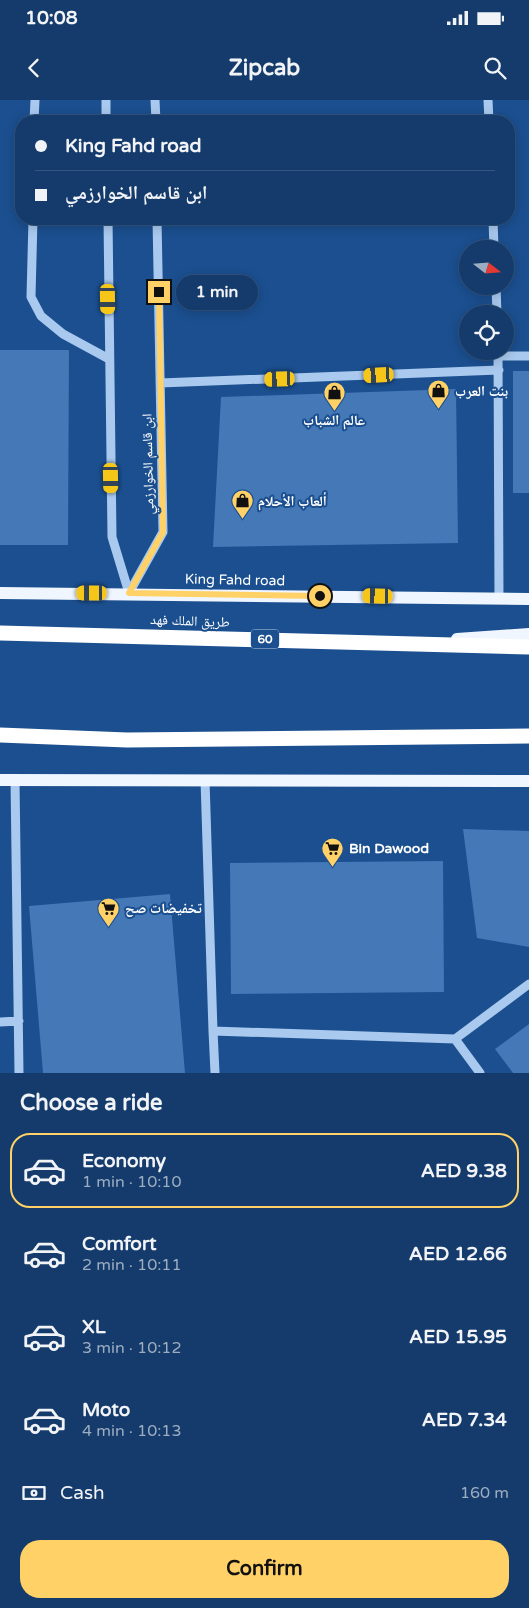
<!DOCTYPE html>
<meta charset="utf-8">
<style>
body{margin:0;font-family:"Varela Round","Noto Naskh Arabic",sans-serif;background:#1d4271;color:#f1f3f6;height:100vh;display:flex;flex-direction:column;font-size:19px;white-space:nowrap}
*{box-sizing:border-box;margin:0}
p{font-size:16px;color:#9dadc1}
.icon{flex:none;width:28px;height:28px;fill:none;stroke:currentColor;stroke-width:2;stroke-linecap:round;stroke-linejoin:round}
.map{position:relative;height:973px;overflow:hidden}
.details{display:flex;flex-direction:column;background:#143b6b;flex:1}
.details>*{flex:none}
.hud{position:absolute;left:15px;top:15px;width:500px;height:110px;border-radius:20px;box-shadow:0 2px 12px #0003,0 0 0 1px #33557e;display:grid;align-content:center;height:110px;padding:0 20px;background:#143b6b}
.needle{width:32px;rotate:107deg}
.controls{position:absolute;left:459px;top:140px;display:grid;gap:10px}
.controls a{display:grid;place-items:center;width:55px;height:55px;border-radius:50%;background:#143b6b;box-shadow:0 2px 12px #0003,0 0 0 1px #33557e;font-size:25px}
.end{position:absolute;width:22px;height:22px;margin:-11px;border:6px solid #ffd166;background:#111;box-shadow:0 0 0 2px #111}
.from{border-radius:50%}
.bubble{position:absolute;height:35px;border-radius:18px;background:#143b6b;box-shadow:0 2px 12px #0003,0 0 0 1px #33557e;font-size:16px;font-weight:700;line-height:35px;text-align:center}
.car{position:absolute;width:15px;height:30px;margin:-15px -8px;border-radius:6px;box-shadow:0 0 4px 1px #0007;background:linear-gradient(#f5c518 24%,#345 0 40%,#f5c518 0 76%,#345 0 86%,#f5c518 0)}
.hud b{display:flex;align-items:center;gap:18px;height:48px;font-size:19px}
.hud b+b{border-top:1px solid #33557e}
.hud i{width:12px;height:12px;background:#f1f3f6}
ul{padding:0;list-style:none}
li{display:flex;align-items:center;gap:15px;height:75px;margin:0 10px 8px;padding:0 10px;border:2px solid transparent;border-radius:20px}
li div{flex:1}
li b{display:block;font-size:19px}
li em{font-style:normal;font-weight:700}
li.current{border-color:#ffd166}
li>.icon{width:45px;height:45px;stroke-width:1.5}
h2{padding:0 20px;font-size:22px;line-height:60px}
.pay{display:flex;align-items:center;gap:12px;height:55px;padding:0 20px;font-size:19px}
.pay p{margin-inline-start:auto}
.cta{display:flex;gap:10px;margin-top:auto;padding:10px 20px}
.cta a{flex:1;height:58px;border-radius:20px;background:#ffd166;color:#111;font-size:20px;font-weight:700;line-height:58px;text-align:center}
.status{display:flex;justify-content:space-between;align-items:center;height:35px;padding:0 25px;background:#143b6b;direction:ltr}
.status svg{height:14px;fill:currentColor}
header{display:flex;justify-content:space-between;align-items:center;height:65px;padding:0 20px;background:#143b6b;font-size:22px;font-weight:700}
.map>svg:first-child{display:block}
.building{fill:#4478b7}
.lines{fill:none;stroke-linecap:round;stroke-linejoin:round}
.minor{stroke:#a9c9ee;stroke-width:9}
.major{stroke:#f0f6ff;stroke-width:12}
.highway{stroke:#fff;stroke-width:15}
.route{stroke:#ffd166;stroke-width:6}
.labels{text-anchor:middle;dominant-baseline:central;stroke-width:4;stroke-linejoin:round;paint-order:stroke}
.shield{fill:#1b4f8f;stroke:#bbcadd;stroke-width:1}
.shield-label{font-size:12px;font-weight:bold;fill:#fff}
.poi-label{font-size:14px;font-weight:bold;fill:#fff;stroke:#1b4f8f;text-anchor:start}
.street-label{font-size:14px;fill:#fff;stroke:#1b4f8f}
</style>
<div class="status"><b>10:08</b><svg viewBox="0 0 49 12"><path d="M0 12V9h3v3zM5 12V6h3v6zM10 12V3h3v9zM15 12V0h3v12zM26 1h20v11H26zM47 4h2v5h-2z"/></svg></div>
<header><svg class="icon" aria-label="back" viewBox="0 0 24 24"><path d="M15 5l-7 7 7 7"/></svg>Zipcab<svg class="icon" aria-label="search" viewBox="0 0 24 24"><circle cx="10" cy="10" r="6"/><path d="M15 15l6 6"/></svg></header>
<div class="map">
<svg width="529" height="973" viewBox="0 0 529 973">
<rect width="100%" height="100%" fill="#1b4f8f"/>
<path class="building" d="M 0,250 L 69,250 L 68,445 L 0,445 Z
M 513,271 L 529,271 L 529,393 L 513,393 Z
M 456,289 L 458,443 L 213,447 L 221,297 Z
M 463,729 L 529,731 L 529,847 L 477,838 Z
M 443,761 L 444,892 L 231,894 L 230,763 Z
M 170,794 L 185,973 L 43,973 L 29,806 Z
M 529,924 L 529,973 L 513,973 L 495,949 Z"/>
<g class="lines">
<path class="minor" d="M 106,0 L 106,21
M 155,0 L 156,21
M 488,0 L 489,21
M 34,21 L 35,0
M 33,119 L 31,197 L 41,216 L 63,234 L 109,259
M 108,119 L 112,437 L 129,493
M 493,119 L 494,149
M 496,186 L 497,214
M 498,251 L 499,498
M 498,256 L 529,256
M 160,283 L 499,270
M 129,493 L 163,432 L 157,119
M 15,680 L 19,973
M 205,680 L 213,931 L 455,939 L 529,884
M 0,922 L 19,921
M 213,931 L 215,973
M 455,939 L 480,973"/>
<path class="major" d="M 0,493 L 529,499
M 457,539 L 529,534
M 0,680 L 529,681"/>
<path class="highway" d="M 0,533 L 529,547
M 0,635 L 127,640 L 529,636"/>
</g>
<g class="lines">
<path class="route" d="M 159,192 L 163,432 L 129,493 L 320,496"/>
</g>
<defs>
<symbol id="shop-pin" viewBox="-11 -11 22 30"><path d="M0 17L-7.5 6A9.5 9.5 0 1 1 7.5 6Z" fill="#ffd166" stroke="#1b4f8f"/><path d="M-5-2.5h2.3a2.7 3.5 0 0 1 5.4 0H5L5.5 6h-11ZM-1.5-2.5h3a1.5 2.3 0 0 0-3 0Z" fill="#111"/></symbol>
<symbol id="supermarket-pin" viewBox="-11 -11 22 30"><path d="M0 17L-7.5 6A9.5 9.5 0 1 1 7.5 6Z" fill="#ffd166" stroke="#1b4f8f"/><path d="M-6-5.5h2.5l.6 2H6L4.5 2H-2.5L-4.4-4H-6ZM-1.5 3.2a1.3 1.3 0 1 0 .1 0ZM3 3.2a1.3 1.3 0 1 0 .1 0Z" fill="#111"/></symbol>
</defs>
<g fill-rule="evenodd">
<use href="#shop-pin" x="426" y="278" width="25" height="34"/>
<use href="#shop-pin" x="322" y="280" width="25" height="34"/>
<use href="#shop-pin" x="230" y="388" width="25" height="34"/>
<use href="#supermarket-pin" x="320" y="736" width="25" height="34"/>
<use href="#supermarket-pin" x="96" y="796" width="25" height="34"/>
</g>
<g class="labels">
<rect class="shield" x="251" y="529.5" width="28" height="19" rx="4"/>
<g class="shield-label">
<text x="265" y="539">60</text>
</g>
<g class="poi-label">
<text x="455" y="291">بنت العرب</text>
<text x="334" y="320" text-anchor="middle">عالم الشباب</text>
<text x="258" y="401">ألعاب الأحلام</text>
<text x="349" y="748">Bin Dawood</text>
<text x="125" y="808">تخفيضات صح</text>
</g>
<g class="street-label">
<text transform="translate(148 364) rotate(-91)">ابن قاسم الخوارزمي</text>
<text transform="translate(235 480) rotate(1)">King Fahd road</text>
<text transform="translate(190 521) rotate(2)">طريق الملك فهد</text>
</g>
</g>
</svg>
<div class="controls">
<a><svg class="needle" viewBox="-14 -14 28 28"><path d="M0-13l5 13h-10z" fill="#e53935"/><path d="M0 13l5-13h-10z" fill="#9dadc1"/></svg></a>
<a><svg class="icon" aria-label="locate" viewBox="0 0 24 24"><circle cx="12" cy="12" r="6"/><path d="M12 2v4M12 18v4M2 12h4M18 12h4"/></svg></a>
</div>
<i class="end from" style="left:320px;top:496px"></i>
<i class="end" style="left:159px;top:192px"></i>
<div class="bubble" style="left:176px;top:175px;width:82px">1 min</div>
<i class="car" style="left:108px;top:199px;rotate:179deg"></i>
<i class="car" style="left:379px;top:275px;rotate:267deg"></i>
<i class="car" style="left:280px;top:279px;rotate:268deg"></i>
<i class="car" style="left:111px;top:378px;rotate:179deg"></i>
<i class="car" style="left:92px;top:493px;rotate:270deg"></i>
<i class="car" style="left:378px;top:496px;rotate:271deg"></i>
<div class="hud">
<b><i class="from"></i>King Fahd road</b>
<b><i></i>ابن قاسم الخوارزمي</b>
</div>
</div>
<section class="details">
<h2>Choose a ride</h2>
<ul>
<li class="current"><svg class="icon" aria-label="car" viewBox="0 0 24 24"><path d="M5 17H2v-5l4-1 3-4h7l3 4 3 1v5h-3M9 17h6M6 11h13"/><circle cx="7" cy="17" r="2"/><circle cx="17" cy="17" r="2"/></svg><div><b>Economy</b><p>1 min · 10:10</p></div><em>AED 9.38</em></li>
<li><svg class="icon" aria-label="car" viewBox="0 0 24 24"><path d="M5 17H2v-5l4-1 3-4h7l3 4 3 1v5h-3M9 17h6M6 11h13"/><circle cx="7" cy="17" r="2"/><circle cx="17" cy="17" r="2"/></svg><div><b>Comfort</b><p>2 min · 10:11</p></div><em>AED 12.66</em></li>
<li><svg class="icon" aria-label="car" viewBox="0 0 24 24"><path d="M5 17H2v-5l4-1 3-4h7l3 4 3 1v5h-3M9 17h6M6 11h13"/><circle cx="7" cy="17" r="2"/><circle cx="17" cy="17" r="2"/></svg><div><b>XL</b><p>3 min · 10:12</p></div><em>AED 15.95</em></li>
<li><svg class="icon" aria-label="car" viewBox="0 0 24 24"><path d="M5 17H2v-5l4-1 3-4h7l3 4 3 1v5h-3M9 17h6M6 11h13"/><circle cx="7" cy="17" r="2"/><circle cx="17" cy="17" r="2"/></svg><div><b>Moto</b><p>4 min · 10:13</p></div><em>AED 7.34</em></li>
</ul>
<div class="pay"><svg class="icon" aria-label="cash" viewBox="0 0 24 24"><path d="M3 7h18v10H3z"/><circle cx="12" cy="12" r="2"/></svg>Cash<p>160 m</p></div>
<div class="cta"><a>Confirm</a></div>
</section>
